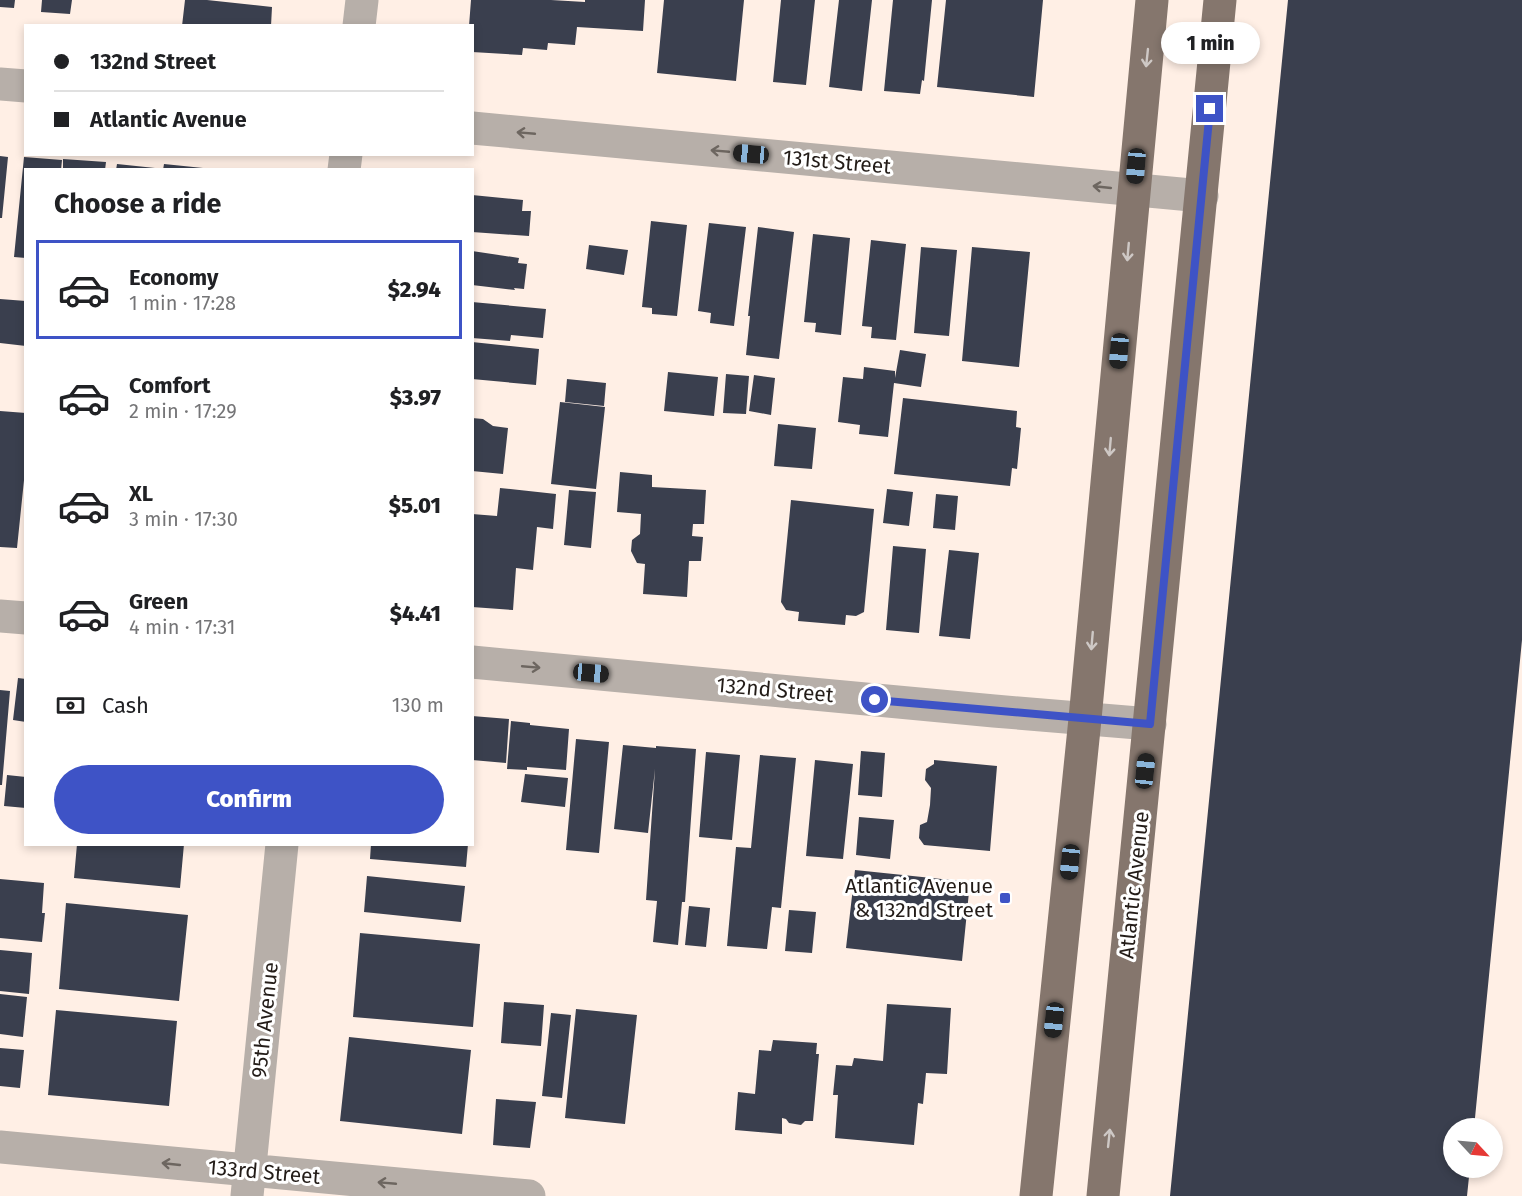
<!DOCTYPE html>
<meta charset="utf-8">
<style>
body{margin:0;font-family:"Fira Sans",sans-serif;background:#f6f6f6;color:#202124;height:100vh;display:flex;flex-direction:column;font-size:22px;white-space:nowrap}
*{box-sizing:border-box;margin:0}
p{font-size:20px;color:#757577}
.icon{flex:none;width:33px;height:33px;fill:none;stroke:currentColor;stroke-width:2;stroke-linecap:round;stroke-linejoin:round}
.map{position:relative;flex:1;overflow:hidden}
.panel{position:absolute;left:24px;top:168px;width:450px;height:678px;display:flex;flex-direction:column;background:#fff;border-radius:0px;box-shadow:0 3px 9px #0003}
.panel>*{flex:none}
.top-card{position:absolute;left:24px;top:24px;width:450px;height:132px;border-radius:0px;box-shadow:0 3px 9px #0003;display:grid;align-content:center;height:132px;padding:0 30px;background:#fff}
.needle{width:39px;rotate:116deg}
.buttons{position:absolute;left:1443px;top:1118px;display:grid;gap:12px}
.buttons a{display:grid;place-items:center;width:60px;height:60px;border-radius:50%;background:#fff;box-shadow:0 3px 9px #0003;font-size:30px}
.end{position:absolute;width:27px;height:27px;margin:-14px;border:8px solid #3e53c6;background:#fff;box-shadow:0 0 0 3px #fff}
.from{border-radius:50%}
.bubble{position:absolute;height:42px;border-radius:21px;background:#fff;box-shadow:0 3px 9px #0003;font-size:20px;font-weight:800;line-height:42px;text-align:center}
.car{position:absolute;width:18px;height:36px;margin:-18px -9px;border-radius:8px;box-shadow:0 0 4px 2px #0007;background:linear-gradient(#222 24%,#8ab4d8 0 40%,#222 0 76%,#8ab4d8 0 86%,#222 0)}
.top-card b{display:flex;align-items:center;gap:21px;height:57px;font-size:22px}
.top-card b+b{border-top:2px solid #e0e0e0}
.top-card i{width:15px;height:15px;background:#202124}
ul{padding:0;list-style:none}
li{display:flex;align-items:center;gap:18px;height:99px;margin:0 12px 9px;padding:0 18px;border:3px solid transparent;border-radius:0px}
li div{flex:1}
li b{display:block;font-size:22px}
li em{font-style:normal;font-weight:800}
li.current{border-color:#3e53c6}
li>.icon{width:54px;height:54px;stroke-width:1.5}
h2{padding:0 30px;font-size:27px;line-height:72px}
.pay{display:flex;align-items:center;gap:15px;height:66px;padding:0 30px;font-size:22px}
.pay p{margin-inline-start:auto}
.cta{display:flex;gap:12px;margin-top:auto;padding:12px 30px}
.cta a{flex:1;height:69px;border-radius:36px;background:#3e53c6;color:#fff;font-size:24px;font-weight:800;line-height:69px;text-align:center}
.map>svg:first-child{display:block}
.building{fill:#3a3f4e}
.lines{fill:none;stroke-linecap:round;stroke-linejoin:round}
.street{stroke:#b7afa9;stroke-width:33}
.primary{stroke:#85766d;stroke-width:33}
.oneway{stroke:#cec8c5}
.oneway2{stroke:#6d6660}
.route{stroke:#3e53c6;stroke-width:8}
.poi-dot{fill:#3e53c6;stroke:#fff;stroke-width:2}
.labels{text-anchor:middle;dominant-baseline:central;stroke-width:6;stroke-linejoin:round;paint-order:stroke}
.street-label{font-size:21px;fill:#231c18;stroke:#fff}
.poi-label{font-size:21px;fill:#231c18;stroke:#fff;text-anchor:end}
</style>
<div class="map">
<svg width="1522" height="1196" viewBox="0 0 1522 1196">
<rect width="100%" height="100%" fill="#ffefe5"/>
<path class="building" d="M 0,0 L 15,0 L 14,8 L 0,7 Z
M 42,0 L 72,0 L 70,14 L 41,12 Z
M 185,0 L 207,0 L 272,7 L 271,26 L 182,26 Z
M 471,0 L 551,0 L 585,2 L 585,0 L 645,0 L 643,31 L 577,27 L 575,45 L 548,43 L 547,50 L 523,48 L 522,55 L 472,52 L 472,26 L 469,26 Z
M 664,0 L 744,0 L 736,81 L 657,73 Z
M 781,0 L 815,0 L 806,85 L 773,82 Z
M 839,0 L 872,0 L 862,91 L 829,87 Z
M 893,0 L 932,0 L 924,81 L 922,80 L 920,94 L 884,91 Z
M 946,0 L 1043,0 L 1034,97 L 937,87 Z
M 1288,0 L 1522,0 L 1522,640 L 1474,1128 L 1454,1128 L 1454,1167 L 1470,1167 L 1467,1196 L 1170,1196 Z
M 0,156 L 8,157 L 2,218 L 0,218 Z
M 24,157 L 62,160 L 61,170 L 26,170 L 26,258 L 14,257 Z
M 63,159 L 106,162 L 105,170 L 63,170 Z
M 117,164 L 155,168 L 155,170 L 116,170 Z
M 164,164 L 203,168 L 203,170 L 163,170 Z
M 472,195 L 523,200 L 522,211 L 531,211 L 529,236 L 472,232 Z
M 651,221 L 687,225 L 677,316 L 652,314 L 652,308 L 642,307 Z
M 709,223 L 746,227 L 734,326 L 710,323 L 711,313 L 698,311 Z
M 758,227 L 794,232 L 779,359 L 746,355 L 750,316 L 748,316 Z
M 813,234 L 850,238 L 841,335 L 815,332 L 816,323 L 804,322 Z
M 871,240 L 906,244 L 896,340 L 871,338 L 872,327 L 862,326 Z
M 589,245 L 628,250 L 624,275 L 586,269 Z
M 921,247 L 957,250 L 949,336 L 914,333 Z
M 972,247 L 1030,252 L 1019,367 L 962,361 Z
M 472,251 L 519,258 L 518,263 L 527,264 L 524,289 L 514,288 L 515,290 L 472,285 Z
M 0,299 L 26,301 L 26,346 L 0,343 Z
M 472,302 L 546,309 L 543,338 L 511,335 L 510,341 L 472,338 Z
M 472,342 L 539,349 L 536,385 L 472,379 Z
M 900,350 L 926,354 L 921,387 L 894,383 L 888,437 L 859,434 L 860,425 L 838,422 L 843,377 L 863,379 L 864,367 L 895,371 L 895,378 Z
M 668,372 L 718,377 L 714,416 L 664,411 Z
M 726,374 L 749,376 L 746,414 L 723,413 Z
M 754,375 L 775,378 L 771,415 L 749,411 Z
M 567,379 L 606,383 L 604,406 L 565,402 Z
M 903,398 L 1017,411 L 1016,427 L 1021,428 L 1017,469 L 1012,468 L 1010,486 L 894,474 Z
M 560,402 L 605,407 L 596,489 L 551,484 Z
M 0,411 L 26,413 L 26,461 L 17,548 L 0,547 Z
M 472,418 L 483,419 L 493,426 L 508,428 L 503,474 L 472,471 Z
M 778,424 L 816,428 L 812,469 L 774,466 Z
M 620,472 L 652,475 L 652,487 L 706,490 L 704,524 L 693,524 L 692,536 L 703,537 L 701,561 L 689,561 L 687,597 L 643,594 L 645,564 L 637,563 L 631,551 L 632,540 L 640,534 L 641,514 L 617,512 Z
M 500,488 L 556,494 L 553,529 L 537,527 L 533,570 L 516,568 L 513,610 L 472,607 L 472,514 L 497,516 Z
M 887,489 L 913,492 L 909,526 L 883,523 Z
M 569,490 L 596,492 L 591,548 L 564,545 Z
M 936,494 L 958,496 L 955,530 L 933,528 Z
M 791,500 L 874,509 L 864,612 L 856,616 L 846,615 L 845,625 L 798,621 L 799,612 L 786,610 L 781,602 Z
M 893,546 L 926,549 L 919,633 L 886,630 Z
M 949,550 L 979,553 L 970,639 L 939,636 Z
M 18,678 L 26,679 L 26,722 L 13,720 Z
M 0,690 L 10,691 L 2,785 L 0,785 Z
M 472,716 L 509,719 L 506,763 L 472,760 Z
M 511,721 L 530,723 L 530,725 L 569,729 L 566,770 L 527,767 L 527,770 L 507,769 Z
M 576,739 L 609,742 L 599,853 L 566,850 Z
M 623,745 L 656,748 L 656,746 L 696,749 L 685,902 L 682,902 L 678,945 L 653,942 L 657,901 L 646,900 L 655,769 L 648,833 L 614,829 Z
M 861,751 L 885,753 L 882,797 L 858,795 Z
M 706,752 L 740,755 L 732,840 L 699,837 Z
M 760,755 L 796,758 L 781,908 L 772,907 L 767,949 L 727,946 L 736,847 L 751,848 Z
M 815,760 L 853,764 L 843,859 L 806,856 Z
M 934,760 L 997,766 L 990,851 L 924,845 L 919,838 L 920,825 L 927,822 L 930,805 L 931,788 L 925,780 L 926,769 L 934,764 Z
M 525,774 L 568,778 L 565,807 L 521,802 Z
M 7,775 L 26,777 L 26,808 L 4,806 Z
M 859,817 L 894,820 L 890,859 L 856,855 Z
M 77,844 L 184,844 L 180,888 L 74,878 Z
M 371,844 L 468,844 L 466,867 L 370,859 Z
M 855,870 L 970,882 L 962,961 L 846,948 Z
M 367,876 L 465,886 L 461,922 L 364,912 Z
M 0,879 L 44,883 L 42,913 L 45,913 L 42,942 L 0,938 Z
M 66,903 L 188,915 L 179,1001 L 59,989 Z
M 689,906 L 710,908 L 706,947 L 685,945 Z
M 789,910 L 816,912 L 812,953 L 785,951 Z
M 360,933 L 480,944 L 473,1027 L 353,1017 Z
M 0,950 L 32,953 L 29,994 L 0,991 Z
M 0,994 L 27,997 L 23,1037 L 0,1034 Z
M 504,1002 L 544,1005 L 541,1046 L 501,1043 Z
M 887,1004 L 951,1008 L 947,1074 L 926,1073 L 923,1104 L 918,1103 L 914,1145 L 835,1138 L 838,1095 L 833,1095 L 836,1065 L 852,1066 L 854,1058 L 883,1061 Z
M 576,1009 L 637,1015 L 625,1124 L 565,1118 Z
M 56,1010 L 177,1021 L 169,1106 L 48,1095 Z
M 551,1013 L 571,1015 L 562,1098 L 542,1096 Z
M 349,1037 L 471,1050 L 462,1134 L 340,1121 Z
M 773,1040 L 817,1043 L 816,1054 L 819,1054 L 813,1121 L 805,1121 L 801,1125 L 789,1123 L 786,1119 L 782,1118 L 782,1134 L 735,1130 L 738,1092 L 755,1094 L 759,1050 L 771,1051 Z
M 0,1048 L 24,1050 L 20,1088 L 0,1086 Z
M 496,1099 L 536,1102 L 530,1148 L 493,1145 Z"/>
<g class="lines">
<path class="street" d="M 359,26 L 362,0
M 0,84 L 26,86
M 472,128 L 1202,196
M 344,170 L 346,154
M 0,616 L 26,618
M 472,662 L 994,711 L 1150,724
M 0,1147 L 529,1196
M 247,1196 L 282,844"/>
<path class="primary" d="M 1036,1196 L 1085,719 L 1152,0
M 1103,1196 L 1220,0"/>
</g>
<defs><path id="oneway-shaft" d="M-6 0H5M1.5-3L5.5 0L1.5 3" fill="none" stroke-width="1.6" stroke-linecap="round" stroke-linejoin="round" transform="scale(1.5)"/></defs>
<g class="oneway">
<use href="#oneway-shaft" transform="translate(1147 58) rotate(96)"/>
<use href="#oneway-shaft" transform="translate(1128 252) rotate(95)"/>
<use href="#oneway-shaft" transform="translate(1110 447) rotate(95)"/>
<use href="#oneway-shaft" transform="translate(1092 641) rotate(95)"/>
<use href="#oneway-shaft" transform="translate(1109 1138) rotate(-84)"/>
</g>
<g class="oneway2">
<use href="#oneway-shaft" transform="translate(526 133) rotate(-175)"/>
<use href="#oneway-shaft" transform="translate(720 151) rotate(-175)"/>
<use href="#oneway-shaft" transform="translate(1102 187) rotate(-174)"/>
<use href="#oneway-shaft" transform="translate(531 667) rotate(5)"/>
<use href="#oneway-shaft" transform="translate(171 1164) rotate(-174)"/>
<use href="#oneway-shaft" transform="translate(387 1183) rotate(-175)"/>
</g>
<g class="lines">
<path class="route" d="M 875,700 L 1150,724 L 1210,109"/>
</g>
<rect class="poi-dot" x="999" y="892" width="12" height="12" rx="3"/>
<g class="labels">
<g class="street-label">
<text transform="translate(837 162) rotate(5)">131st Street</text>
<text transform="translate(775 690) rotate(5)">132nd Street</text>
<text transform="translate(1134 885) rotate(-84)">Atlantic Avenue</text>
<text transform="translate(265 1020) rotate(-84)">95th Avenue</text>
<text transform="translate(264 1172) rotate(5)">133rd Street</text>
</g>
<g class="poi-label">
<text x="993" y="886">Atlantic Avenue<tspan x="993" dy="24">&amp; 132nd Street</tspan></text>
</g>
</g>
</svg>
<div class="buttons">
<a><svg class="needle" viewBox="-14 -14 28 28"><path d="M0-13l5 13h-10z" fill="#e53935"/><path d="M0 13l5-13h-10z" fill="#757577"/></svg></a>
</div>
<i class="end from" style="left:875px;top:700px"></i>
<i class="end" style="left:1210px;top:109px"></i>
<div class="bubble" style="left:1161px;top:22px;width:99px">1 min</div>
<i class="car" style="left:751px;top:154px;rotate:275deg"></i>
<i class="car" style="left:1136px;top:166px;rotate:185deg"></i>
<i class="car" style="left:1119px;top:351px;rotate:185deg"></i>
<i class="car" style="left:591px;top:673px;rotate:95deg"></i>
<i class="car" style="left:1145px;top:771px;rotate:6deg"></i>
<i class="car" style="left:1070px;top:862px;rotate:186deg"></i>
<i class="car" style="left:1054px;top:1020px;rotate:186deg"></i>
<div class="top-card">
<b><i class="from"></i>132nd Street</b>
<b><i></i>Atlantic Avenue</b>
</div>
<section class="panel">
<h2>Choose a ride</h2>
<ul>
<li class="current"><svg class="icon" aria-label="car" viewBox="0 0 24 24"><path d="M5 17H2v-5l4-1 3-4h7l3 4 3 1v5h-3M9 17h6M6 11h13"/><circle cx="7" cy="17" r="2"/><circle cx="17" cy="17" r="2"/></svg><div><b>Economy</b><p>1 min · 17:28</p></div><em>$2.94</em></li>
<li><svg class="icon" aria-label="car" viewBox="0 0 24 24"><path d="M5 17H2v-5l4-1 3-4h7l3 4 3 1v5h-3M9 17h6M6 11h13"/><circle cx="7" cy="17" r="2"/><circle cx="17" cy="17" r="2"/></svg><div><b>Comfort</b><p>2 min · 17:29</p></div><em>$3.97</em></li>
<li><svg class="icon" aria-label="car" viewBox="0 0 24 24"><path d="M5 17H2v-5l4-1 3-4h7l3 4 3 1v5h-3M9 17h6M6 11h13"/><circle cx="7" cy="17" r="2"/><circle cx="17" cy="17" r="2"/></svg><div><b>XL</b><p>3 min · 17:30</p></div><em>$5.01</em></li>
<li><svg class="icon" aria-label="car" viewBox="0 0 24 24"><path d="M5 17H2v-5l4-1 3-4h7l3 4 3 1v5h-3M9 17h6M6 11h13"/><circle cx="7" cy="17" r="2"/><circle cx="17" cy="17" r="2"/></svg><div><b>Green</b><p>4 min · 17:31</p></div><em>$4.41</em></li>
</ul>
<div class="pay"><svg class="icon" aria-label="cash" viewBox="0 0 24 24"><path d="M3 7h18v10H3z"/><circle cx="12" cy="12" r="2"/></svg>Cash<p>130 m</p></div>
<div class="cta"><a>Confirm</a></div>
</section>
</div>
